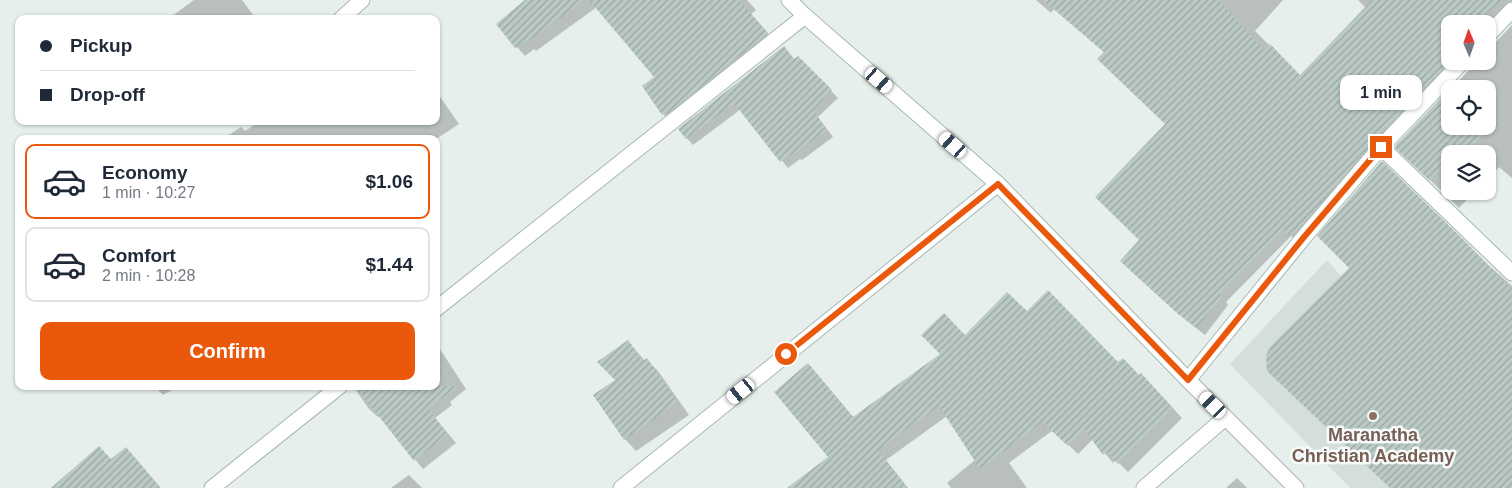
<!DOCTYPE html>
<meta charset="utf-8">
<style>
body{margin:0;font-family:Helvetica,sans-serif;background:#f6f6f7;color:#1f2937;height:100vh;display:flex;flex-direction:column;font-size:19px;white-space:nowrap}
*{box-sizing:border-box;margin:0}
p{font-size:16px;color:#747a83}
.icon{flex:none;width:28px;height:28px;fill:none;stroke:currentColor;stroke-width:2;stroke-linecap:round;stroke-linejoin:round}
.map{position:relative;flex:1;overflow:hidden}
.side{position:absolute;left:15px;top:135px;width:425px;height:255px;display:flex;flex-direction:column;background:#fff;border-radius:10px;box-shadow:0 1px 4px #0004}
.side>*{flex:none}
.guide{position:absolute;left:15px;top:15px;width:425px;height:110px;border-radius:10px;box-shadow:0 1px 4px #0004;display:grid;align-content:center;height:110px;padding:0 25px;background:#fff}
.needle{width:32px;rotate:358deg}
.buttons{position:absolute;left:1441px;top:15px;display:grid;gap:10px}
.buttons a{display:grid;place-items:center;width:55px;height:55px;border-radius:10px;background:#fff;box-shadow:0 1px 4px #0004;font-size:25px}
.end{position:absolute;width:22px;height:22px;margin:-11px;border:6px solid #ea580c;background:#fff;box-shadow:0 0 0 2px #fff}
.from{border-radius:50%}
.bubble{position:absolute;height:35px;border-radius:10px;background:#fff;box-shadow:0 1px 4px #0004;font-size:16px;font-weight:800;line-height:35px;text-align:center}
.car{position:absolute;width:15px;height:30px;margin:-15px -8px;border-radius:6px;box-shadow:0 0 4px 1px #0007;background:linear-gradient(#fff 24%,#345 0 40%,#fff 0 76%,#345 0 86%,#fff 0)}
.guide b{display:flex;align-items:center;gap:18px;height:48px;font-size:19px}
.guide b+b{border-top:1px solid #e0e1e3}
.guide i{width:12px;height:12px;background:#1f2937}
ul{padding:9px 0 0;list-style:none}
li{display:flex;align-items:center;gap:15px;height:75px;margin:0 10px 8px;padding:0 15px;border:2px solid #e0e1e3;border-radius:10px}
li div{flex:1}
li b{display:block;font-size:19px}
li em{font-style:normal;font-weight:800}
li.current{border-color:#ea580c}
li>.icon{width:45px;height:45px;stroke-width:1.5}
.action{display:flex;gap:10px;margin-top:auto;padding:10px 25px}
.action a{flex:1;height:58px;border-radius:10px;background:#ea580c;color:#fff;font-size:20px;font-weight:800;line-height:58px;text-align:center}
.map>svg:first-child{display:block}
.built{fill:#d4dfda}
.shadow{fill:#0003}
.building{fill:url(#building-hatch)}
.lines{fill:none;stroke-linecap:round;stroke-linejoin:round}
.minor-casing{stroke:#a8b8b2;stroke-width:17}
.minor{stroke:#fff;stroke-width:15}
.route{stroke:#ea580c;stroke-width:6}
.education-dot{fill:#8d6e63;stroke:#f7fbf9;stroke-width:2}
.labels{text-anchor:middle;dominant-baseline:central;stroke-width:5;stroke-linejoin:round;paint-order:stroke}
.education-label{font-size:18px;font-weight:bold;fill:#785e54;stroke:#f7fbf9}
</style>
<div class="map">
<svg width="1512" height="488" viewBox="0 0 1512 488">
<defs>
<pattern id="building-hatch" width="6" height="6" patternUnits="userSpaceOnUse" patternTransform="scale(1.25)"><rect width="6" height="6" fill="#bbcac4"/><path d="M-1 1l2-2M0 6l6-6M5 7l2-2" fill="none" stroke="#98a6a0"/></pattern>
</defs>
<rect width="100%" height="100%" fill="#e6efeb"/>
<path class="built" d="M 1327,260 L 1512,469 L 1512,488 L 1350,488 L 1230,364 Z"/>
<path class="shadow" d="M 194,0 L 242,0 L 256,19 L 175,19 L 172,16 Z
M 527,0 L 747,0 L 756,10 L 751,14 L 776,43 L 671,123 L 663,114 L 656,77 L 597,7 L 536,51 L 534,49 L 525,56 L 497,24 Z
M 1036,0 L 1283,0 L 1255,31 L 1300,76 L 1366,8 L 1358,0 L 1512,0 L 1512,12 L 1488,40 L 1488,24 L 1450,24 L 1450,61 L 1466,61 L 1297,242 L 1291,236 L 1226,302 L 1228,305 L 1205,335 L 1187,321 L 1129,269 L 1141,240 L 1166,124 L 1105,53 L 1054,9 L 1051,13 Z
M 1512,25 L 1512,178 L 1499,167 L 1488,179 L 1488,154 L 1450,154 L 1450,191 L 1475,191 L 1459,208 L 1396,147 L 1450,90 L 1450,126 L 1488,126 L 1488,89 L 1451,89 L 1471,68 L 1473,61 L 1488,61 L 1488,45 L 1495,43 Z
M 790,54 L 795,60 L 798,57 L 838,98 L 818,117 L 833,137 L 802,160 L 800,159 L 788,168 L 741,109 L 693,145 L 687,138 Z
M 436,91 L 459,124 L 436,139 L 223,139 L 241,127 L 245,131 L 260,121 L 436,121 Z
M 1478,256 L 1512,286 L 1512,488 L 1391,488 Z
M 1027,313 L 1139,376 L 1141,374 L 1182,418 L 1128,472 L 1116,460 L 1113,463 L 1093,439 L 1078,454 L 1053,430 L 1009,463 L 1027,488 L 951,488 L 947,483 L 975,460 L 947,416 L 886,460 L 908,488 L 789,488 L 830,458 L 817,374 L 854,418 L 965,337 Z
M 628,341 L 645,361 L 647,360 L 658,371 L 689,415 L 636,451 L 625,439 L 617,380 Z
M 436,343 L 466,389 L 450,402 L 452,405 L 435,418 L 456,443 L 423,469 L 379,416 L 378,417 L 369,409 L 353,386 L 436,386 Z
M 154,386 L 179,386 L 163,395 Z
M 409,475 L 422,488 L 391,488 Z
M 1237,478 L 1247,488 L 1226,488 Z"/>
<path class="building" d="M 525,0 L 584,0 L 526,43 L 525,41 L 515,48 L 496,24 Z
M 589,0 L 739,0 L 768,33 L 667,114 L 666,112 L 662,115 L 642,86 L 654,77 Z
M 1043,0 L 1218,0 L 1264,50 L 1270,44 L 1300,75 L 1372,0 L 1502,0 L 1475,24 L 1450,24 L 1450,61 L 1374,141 L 1304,223 L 1289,236 L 1283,230 L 1219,294 L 1222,297 L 1197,328 L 1178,314 L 1120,261 L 1139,240 L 1095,197 L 1165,124 L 1097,59 L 1104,52 Z
M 784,46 L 794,59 L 798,56 L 832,90 L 813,110 L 827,130 L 794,154 L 793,153 L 780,162 L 734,103 L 686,139 L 678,129 Z
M 1458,80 L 1466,89 L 1450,89 L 1450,126 L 1488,126 L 1488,111 L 1498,123 L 1462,154 L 1450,154 L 1450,164 L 1430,181 L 1394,147 Z
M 1382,161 L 1463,239 L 1512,290 L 1512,488 L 1390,488 L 1267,371 L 1266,356 L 1270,347 L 1349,268 L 1317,236 Z
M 1048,290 L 1118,362 L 1123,358 L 1139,375 L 1141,373 L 1173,408 L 1118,464 L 1107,452 L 1103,455 L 1084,429 L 1068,446 L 1042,422 L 980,469 L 939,406 L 878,450 L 907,488 L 787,488 L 828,457 L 774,392 L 808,363 L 853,417 L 940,354 L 921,335 L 944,313 L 965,335 L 1007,292 L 1027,311 Z
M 628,340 L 643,361 L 647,358 L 678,402 L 624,440 L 593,395 L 615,380 L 597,362 Z
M 355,386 L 458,386 L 428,409 L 448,434 L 414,461 Z
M 99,446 L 111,459 L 126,447 L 161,488 L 51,488 Z"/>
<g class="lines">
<defs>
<path id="minor" d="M 789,0 L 805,16 L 998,184 L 1188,380 L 1296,488
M 341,19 L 362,0
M 1488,35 L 1512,10
M 1381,147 L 1512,273
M 436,309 L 805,16
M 1188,380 L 1304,237 L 1381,147 L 1463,61
M 212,488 L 340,386
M 621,488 L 998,184
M 1144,488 L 1225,418"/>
</defs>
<use href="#minor" class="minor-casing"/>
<use href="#minor" class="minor"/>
</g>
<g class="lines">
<path class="route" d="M 786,354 L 998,184 L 1188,380 L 1304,237 L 1381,147"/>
</g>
<circle class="education-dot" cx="1373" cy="416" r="5"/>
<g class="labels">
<g class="education-label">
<text x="1373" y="435">Maranatha<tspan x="1373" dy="21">Christian Academy</tspan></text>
</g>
</g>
</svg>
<div class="buttons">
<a><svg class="needle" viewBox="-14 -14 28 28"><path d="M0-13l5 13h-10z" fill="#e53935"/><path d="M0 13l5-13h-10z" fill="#747a83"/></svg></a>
<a><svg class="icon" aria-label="locate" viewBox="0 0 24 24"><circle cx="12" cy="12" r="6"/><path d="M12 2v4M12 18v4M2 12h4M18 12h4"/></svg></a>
<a><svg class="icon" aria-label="layers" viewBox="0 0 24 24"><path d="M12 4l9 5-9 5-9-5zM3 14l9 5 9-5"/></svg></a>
</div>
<i class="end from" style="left:786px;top:354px"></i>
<i class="end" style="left:1381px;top:147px"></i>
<div class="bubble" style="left:1340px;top:75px;width:82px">1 min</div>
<i class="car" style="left:879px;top:80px;rotate:131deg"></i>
<i class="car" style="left:953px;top:145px;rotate:311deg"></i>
<i class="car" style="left:741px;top:391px;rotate:231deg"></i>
<i class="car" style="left:1213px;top:405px;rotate:315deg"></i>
<div class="guide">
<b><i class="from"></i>Pickup</b>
<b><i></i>Drop-off</b>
</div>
<section class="side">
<ul>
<li class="current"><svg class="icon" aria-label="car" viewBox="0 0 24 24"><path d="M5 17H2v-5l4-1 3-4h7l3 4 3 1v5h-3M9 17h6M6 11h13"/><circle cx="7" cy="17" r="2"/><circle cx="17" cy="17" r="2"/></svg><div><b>Economy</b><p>1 min · 10:27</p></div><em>$1.06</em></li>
<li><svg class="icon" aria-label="car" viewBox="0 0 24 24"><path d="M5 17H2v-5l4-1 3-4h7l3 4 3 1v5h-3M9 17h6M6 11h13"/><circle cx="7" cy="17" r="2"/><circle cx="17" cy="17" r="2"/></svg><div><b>Comfort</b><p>2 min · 10:28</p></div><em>$1.44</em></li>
</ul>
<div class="action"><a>Confirm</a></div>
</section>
</div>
